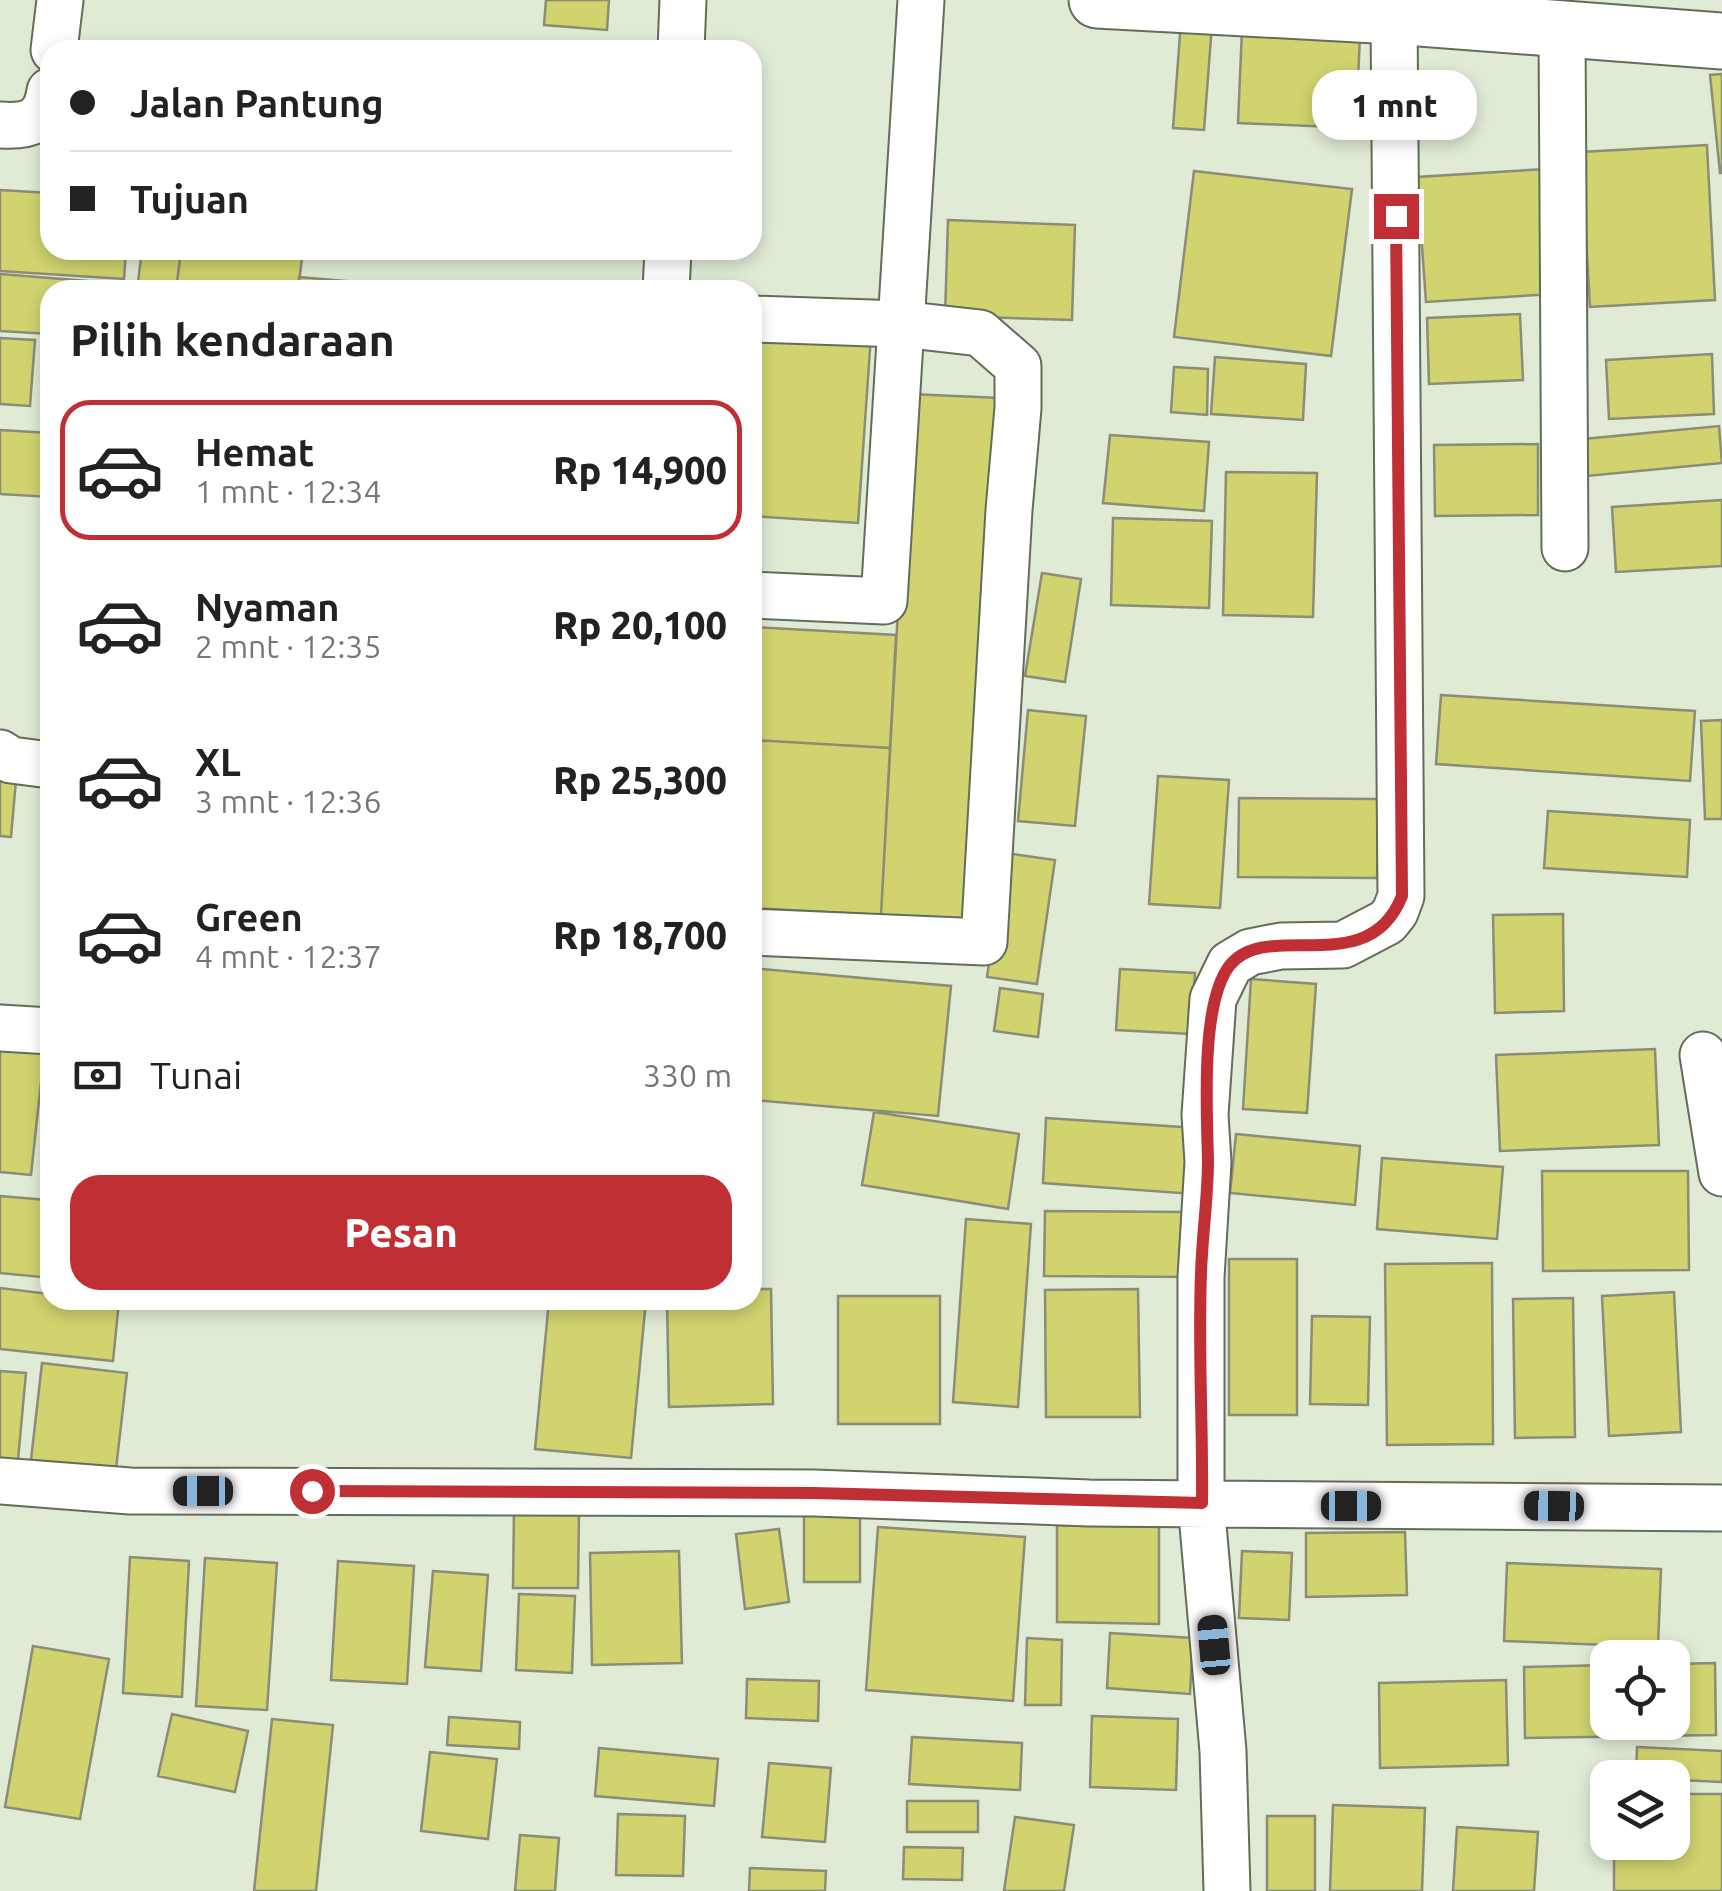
<!DOCTYPE html>
<html lang="id">
<meta charset="utf-8">
<style>
body{margin:0;font-family:Ubuntu,sans-serif;background:#f6f6f6;color:#222;height:100vh;display:flex;flex-direction:column;font-size:38px;white-space:nowrap}
*{box-sizing:border-box;margin:0}
p{font-size:32px;color:#767676}
.icon{flex:none;width:55px;height:55px;fill:none;stroke:currentColor;stroke-width:2;stroke-linecap:round;stroke-linejoin:round}
.map{position:relative;flex:1;overflow:hidden}
.sheet{position:absolute;left:40px;top:280px;width:722px;height:1030px;display:flex;flex-direction:column;background:#fff;border-radius:30px;box-shadow:0 5px 15px #0003}
.sheet>*{flex:none}
.banner{position:absolute;left:40px;top:40px;width:722px;height:220px;border-radius:30px;box-shadow:0 5px 15px #0003;display:grid;align-content:center;height:220px;padding:0 30px;background:#fff}
.buttons{position:absolute;left:1590px;top:1640px;display:grid;gap:20px}
.buttons a{display:grid;place-items:center;width:100px;height:100px;border-radius:20px;background:#fff;box-shadow:0 5px 15px #0003;font-size:50px}
.end{position:absolute;width:45px;height:45px;margin:-22px;border:12px solid #bf2f34;background:#fff;box-shadow:0 0 0 5px #fff}
.from{border-radius:50%}
.bubble{position:absolute;height:70px;border-radius:30px;background:#fff;box-shadow:0 5px 15px #0003;font-size:32px;font-weight:800;line-height:70px;text-align:center}
.car{position:absolute;width:30px;height:60px;margin:-30px -15px;border-radius:12px;box-shadow:0 0 8px 2px #0007;background:linear-gradient(#222 24%,#8ab4d8 0 40%,#222 0 76%,#8ab4d8 0 86%,#222 0)}
.banner b{display:flex;align-items:center;gap:35px;height:95px;font-size:38px}
.banner b+b{border-top:2px solid #e0e0e0}
.banner i{width:25px;height:25px;background:#222}
ul{padding:0;list-style:none}
li{display:flex;align-items:center;gap:30px;height:140px;margin:0 20px 15px;padding:0 10px;border:5px solid transparent;border-radius:30px}
li div{flex:1}
li b{display:block;font-size:38px}
li em{font-style:normal;font-weight:800}
li.current{border-color:#bf2f34}
li>.icon{width:90px;height:90px;stroke-width:1.5}
h2{padding:0 30px;font-size:45px;line-height:120px}
.pay{display:flex;align-items:center;gap:25px;height:110px;padding:0 30px;font-size:38px}
.pay p{margin-inline-start:auto}
.primary-button{display:flex;gap:20px;margin-top:auto;padding:20px 30px}
.primary-button a{flex:1;height:115px;border-radius:30px;background:#bf2f34;color:#fff;font-size:40px;font-weight:800;line-height:115px;text-align:center}
.map>svg:first-child{display:block}
.building{fill:#d0d36e;stroke:#8c8d77;stroke-width:2.5}
.lines{fill:none;stroke-linecap:round;stroke-linejoin:round}
.minor-casing{stroke:#626d5a;stroke-width:49}
.major-casing{stroke:#626d5a;stroke-width:59}
.minor{stroke:#fff;stroke-width:45}
.major{stroke:#fff;stroke-width:55}
.route{stroke:#bf2f34;stroke-width:12}
</style>
<div class="map">
<svg width="1722" height="1891" viewBox="0 0 1722 1891">
<rect width="100%" height="100%" fill="#dfebd5"/>
<path class="building" d="M 546,0 L 609,0 L 607,30 L 544,25 Z
M 1243,6 L 1361,11 L 1356,128 L 1238,123 Z
M 1181,21 L 1212,24 L 1204,130 L 1173,128 Z
M 1722,74 L 1722,173 L 1720,173 L 1710,75 Z
M 1707,145 L 1715,300 L 1590,307 L 1581,152 Z
M 1545,169 L 1553,294 L 1426,302 L 1417,177 Z
M 1194,171 L 1352,189 L 1331,356 L 1174,337 Z
M 0,190 L 50,193 L 50,250 L 126,250 L 124,279 L 0,271 Z
M 948,220 L 1075,225 L 1072,320 L 945,316 Z
M 142,250 L 181,253 L 176,290 L 137,290 Z
M 181,250 L 290,250 L 289,256 L 302,258 L 298,290 L 176,290 Z
M 0,274 L 112,283 L 112,290 L 50,290 L 50,334 L 0,331 Z
M 299,277 L 391,285 L 391,290 L 298,290 Z
M 1520,314 L 1523,380 L 1429,384 L 1427,318 Z
M 752,327 L 871,335 L 858,523 L 752,516 Z
M 0,338 L 35,340 L 30,406 L 0,404 Z
M 1712,354 L 1714,414 L 1609,419 L 1606,360 Z
M 1215,357 L 1306,364 L 1303,420 L 1211,414 Z
M 1174,367 L 1208,369 L 1207,415 L 1171,412 Z
M 910,394 L 1000,398 L 969,921 L 881,915 Z
M 1719,426 L 1722,463 L 1587,476 L 1584,439 Z
M 0,430 L 50,433 L 50,497 L 0,494 Z
M 1110,435 L 1209,442 L 1204,511 L 1103,503 Z
M 1538,444 L 1538,515 L 1435,516 L 1434,445 Z
M 1226,472 L 1317,473 L 1313,617 L 1223,615 Z
M 1722,500 L 1722,566 L 1616,572 L 1612,507 Z
M 1113,518 L 1212,521 L 1209,608 L 1111,605 Z
M 1042,573 L 1081,579 L 1065,682 L 1025,676 Z
M 752,627 L 896,635 L 890,748 L 752,740 Z
M 1441,695 L 1695,711 L 1690,781 L 1436,764 Z
M 1028,710 L 1086,716 L 1075,826 L 1018,821 Z
M 1722,720 L 1722,819 L 1705,819 L 1701,721 Z
M 752,740 L 890,748 L 881,915 L 752,908 Z
M 0,768 L 17,769 L 11,837 L 0,836 Z
M 1158,776 L 1229,780 L 1220,908 L 1149,904 Z
M 1239,798 L 1379,799 L 1377,878 L 1238,877 Z
M 1548,811 L 1690,820 L 1687,877 L 1544,868 Z
M 1005,853 L 1055,860 L 1037,984 L 987,977 Z
M 1563,914 L 1564,1011 L 1495,1013 L 1493,915 Z
M 752,968 L 951,986 L 938,1116 L 752,1100 Z
M 1120,969 L 1195,973 L 1191,1034 L 1116,1030 Z
M 1251,979 L 1316,984 L 1307,1113 L 1243,1109 Z
M 1000,988 L 1043,994 L 1038,1037 L 994,1031 Z
M 0,1040 L 45,1045 L 31,1175 L 0,1172 Z
M 1655,1049 L 1659,1145 L 1500,1151 L 1496,1055 Z
M 874,1112 L 1019,1134 L 1008,1209 L 862,1185 Z
M 1046,1118 L 1197,1128 L 1193,1194 L 1043,1183 Z
M 1236,1134 L 1360,1146 L 1355,1205 L 1230,1193 Z
M 1382,1158 L 1503,1167 L 1497,1239 L 1377,1229 Z
M 1542,1171 L 1688,1171 L 1689,1270 L 1543,1271 Z
M 0,1196 L 47,1200 L 41,1277 L 0,1273 Z
M 1045,1211 L 1190,1212 L 1189,1277 L 1044,1276 Z
M 966,1219 L 1031,1224 L 1018,1407 L 953,1402 Z
M 1229,1259 L 1297,1259 L 1297,1415 L 1229,1415 Z
M 1492,1263 L 1493,1444 L 1387,1445 L 1385,1264 Z
M 0,1288 L 50,1294 L 50,1300 L 119,1301 L 113,1361 L 0,1349 Z
M 752,1289 L 771,1289 L 773,1404 L 669,1407 L 667,1300 L 752,1300 Z
M 1138,1289 L 1140,1417 L 1046,1417 L 1045,1290 Z
M 1674,1292 L 1681,1432 L 1609,1436 L 1602,1296 Z
M 838,1296 L 940,1296 L 940,1424 L 838,1424 Z
M 1573,1298 L 1575,1437 L 1515,1438 L 1513,1299 Z
M 549,1300 L 646,1300 L 631,1458 L 535,1449 Z
M 1312,1316 L 1370,1317 L 1368,1405 L 1310,1404 Z
M 42,1363 L 127,1373 L 116,1469 L 31,1460 Z
M 0,1371 L 26,1373 L 17,1470 L 0,1468 Z
M 804,1500 L 860,1500 L 860,1582 L 804,1582 Z
M 514,1510 L 579,1511 L 578,1588 L 513,1588 Z
M 1057,1525 L 1159,1527 L 1159,1624 L 1057,1622 Z
M 878,1527 L 1025,1537 L 1013,1701 L 866,1690 Z
M 779,1529 L 789,1602 L 745,1609 L 736,1534 Z
M 1405,1532 L 1407,1595 L 1306,1597 L 1306,1533 Z
M 679,1551 L 682,1663 L 592,1665 L 590,1553 Z
M 1242,1551 L 1292,1553 L 1289,1620 L 1239,1618 Z
M 130,1557 L 189,1561 L 182,1697 L 123,1693 Z
M 205,1558 L 277,1563 L 267,1710 L 196,1706 Z
M 338,1561 L 414,1566 L 407,1684 L 331,1680 Z
M 1507,1563 L 1661,1569 L 1658,1647 L 1504,1641 Z
M 433,1571 L 488,1575 L 481,1671 L 425,1667 Z
M 519,1594 L 575,1596 L 572,1673 L 516,1670 Z
M 1110,1633 L 1193,1638 L 1190,1694 L 1107,1688 Z
M 1027,1638 L 1062,1640 L 1061,1705 L 1025,1705 Z
M 33,1646 L 109,1659 L 80,1819 L 5,1807 Z
M 1715,1663 L 1716,1735 L 1525,1738 L 1524,1667 L 1608,1665 L 1608,1722 L 1672,1722 L 1672,1664 Z
M 747,1679 L 819,1681 L 818,1721 L 746,1718 Z
M 1506,1680 L 1508,1765 L 1380,1768 L 1379,1683 Z
M 172,1714 L 248,1731 L 235,1792 L 158,1776 Z
M 1092,1716 L 1178,1719 L 1176,1790 L 1090,1787 Z
M 449,1717 L 520,1722 L 519,1749 L 447,1745 Z
M 272,1719 L 333,1725 L 316,1891 L 254,1891 Z
M 912,1737 L 1022,1743 L 1020,1790 L 909,1784 Z
M 1637,1747 L 1722,1751 L 1722,1782 L 1636,1778 Z
M 599,1748 L 718,1759 L 714,1806 L 595,1796 Z
M 430,1752 L 497,1759 L 488,1839 L 421,1831 Z
M 769,1763 L 831,1768 L 825,1842 L 762,1837 Z
M 1672,1794 L 1722,1794 L 1722,1891 L 1614,1891 L 1614,1842 L 1672,1842 Z
M 907,1801 L 978,1801 L 978,1832 L 907,1832 Z
M 1333,1805 L 1425,1808 L 1422,1891 L 1330,1891 Z
M 618,1814 L 685,1816 L 683,1876 L 616,1875 Z
M 1267,1816 L 1315,1816 L 1315,1891 L 1267,1891 Z
M 1015,1817 L 1074,1825 L 1064,1891 L 1004,1891 Z
M 1457,1827 L 1538,1832 L 1534,1891 L 1453,1891 Z
M 520,1835 L 559,1838 L 555,1891 L 515,1891 Z
M 904,1847 L 963,1848 L 962,1880 L 903,1879 Z
M 750,1868 L 826,1871 L 825,1891 L 749,1891 Z"/>
<g class="lines">
<defs>
<path id="minor" d="M 1562,30 L 1565,548
M 54,50 L 60,0
M 681,50 L 683,0
M 0,125 C 29,127 45,122 50,91
M 666,290 L 668,250
M 752,319 L 901,324 L 980,333 L 1018,366 L 1018,408 L 1009,510 L 984,942 L 752,932
M 752,595 L 884,601 L 921,0
M 0,753 L 11,760 L 50,765
M 0,1028 L 50,1031
M 1703,1055 L 1722,1173
M 0,1481 L 130,1491 L 814,1493 L 1089,1503 L 1722,1508
M 1227,1891 L 1223,1751 L 1201,1503 L 1201,1277 L 1208,1162 L 1205,1115 L 1213,999 L 1230,964 L 1250,952 L 1281,946 L 1343,945 L 1387,922 L 1395,912 L 1401,896 L 1394,16"/>
<path id="major" d="M 1097,0 L 1394,16 L 1722,41"/>
</defs>
<use href="#minor" class="minor-casing"/>
<use href="#major" class="major-casing"/>
<use href="#minor" class="minor"/>
<use href="#major" class="major"/>
</g>
<g class="lines">
<path class="route" d="M 312,1491 L 814,1493 L 1202,1503 C 1203,1427 1198,1350 1201,1274 C 1202,1236 1208,1198 1208,1160 C 1207,1112 1200,1003 1230,965 C 1268,918 1368,982 1402,896 L 1396,216"/>
</g>
</svg>
<div class="buttons">
<a><svg class="icon" aria-label="locate" viewBox="0 0 24 24"><circle cx="12" cy="12" r="6"/><path d="M12 2v4M12 18v4M2 12h4M18 12h4"/></svg></a>
<a><svg class="icon" aria-label="layers" viewBox="0 0 24 24"><path d="M12 4l9 5-9 5-9-5zM3 14l9 5 9-5"/></svg></a>
</div>
<i class="end from" style="left:312px;top:1491px"></i>
<i class="end" style="left:1396px;top:216px"></i>
<div class="bubble" style="left:1312px;top:70px;width:165px">1 mnt</div>
<i class="car" style="left:203px;top:1491px;rotate:270deg"></i>
<i class="car" style="left:1351px;top:1506px;rotate:90deg"></i>
<i class="car" style="left:1554px;top:1506px;rotate:271deg"></i>
<i class="car" style="left:1214px;top:1645px;rotate:355deg"></i>
<div class="banner">
<b><i class="from"></i>Jalan Pantung</b>
<b><i></i>Tujuan</b>
</div>
<section class="sheet">
<h2>Pilih kendaraan</h2>
<ul>
<li class="current"><svg class="icon" aria-label="car" viewBox="0 0 24 24"><path d="M5 17H2v-5l4-1 3-4h7l3 4 3 1v5h-3M9 17h6M6 11h13"/><circle cx="7" cy="17" r="2"/><circle cx="17" cy="17" r="2"/></svg><div><b>Hemat</b><p>1 mnt · 12:34</p></div><em>Rp 14,900</em></li>
<li><svg class="icon" aria-label="car" viewBox="0 0 24 24"><path d="M5 17H2v-5l4-1 3-4h7l3 4 3 1v5h-3M9 17h6M6 11h13"/><circle cx="7" cy="17" r="2"/><circle cx="17" cy="17" r="2"/></svg><div><b>Nyaman</b><p>2 mnt · 12:35</p></div><em>Rp 20,100</em></li>
<li><svg class="icon" aria-label="car" viewBox="0 0 24 24"><path d="M5 17H2v-5l4-1 3-4h7l3 4 3 1v5h-3M9 17h6M6 11h13"/><circle cx="7" cy="17" r="2"/><circle cx="17" cy="17" r="2"/></svg><div><b>XL</b><p>3 mnt · 12:36</p></div><em>Rp 25,300</em></li>
<li><svg class="icon" aria-label="car" viewBox="0 0 24 24"><path d="M5 17H2v-5l4-1 3-4h7l3 4 3 1v5h-3M9 17h6M6 11h13"/><circle cx="7" cy="17" r="2"/><circle cx="17" cy="17" r="2"/></svg><div><b>Green</b><p>4 mnt · 12:37</p></div><em>Rp 18,700</em></li>
</ul>
<div class="pay"><svg class="icon" aria-label="cash" viewBox="0 0 24 24"><path d="M3 7h18v10H3z"/><circle cx="12" cy="12" r="2"/></svg>Tunai<p>330 m</p></div>
<div class="primary-button"><a>Pesan</a></div>
</section>
</div>
